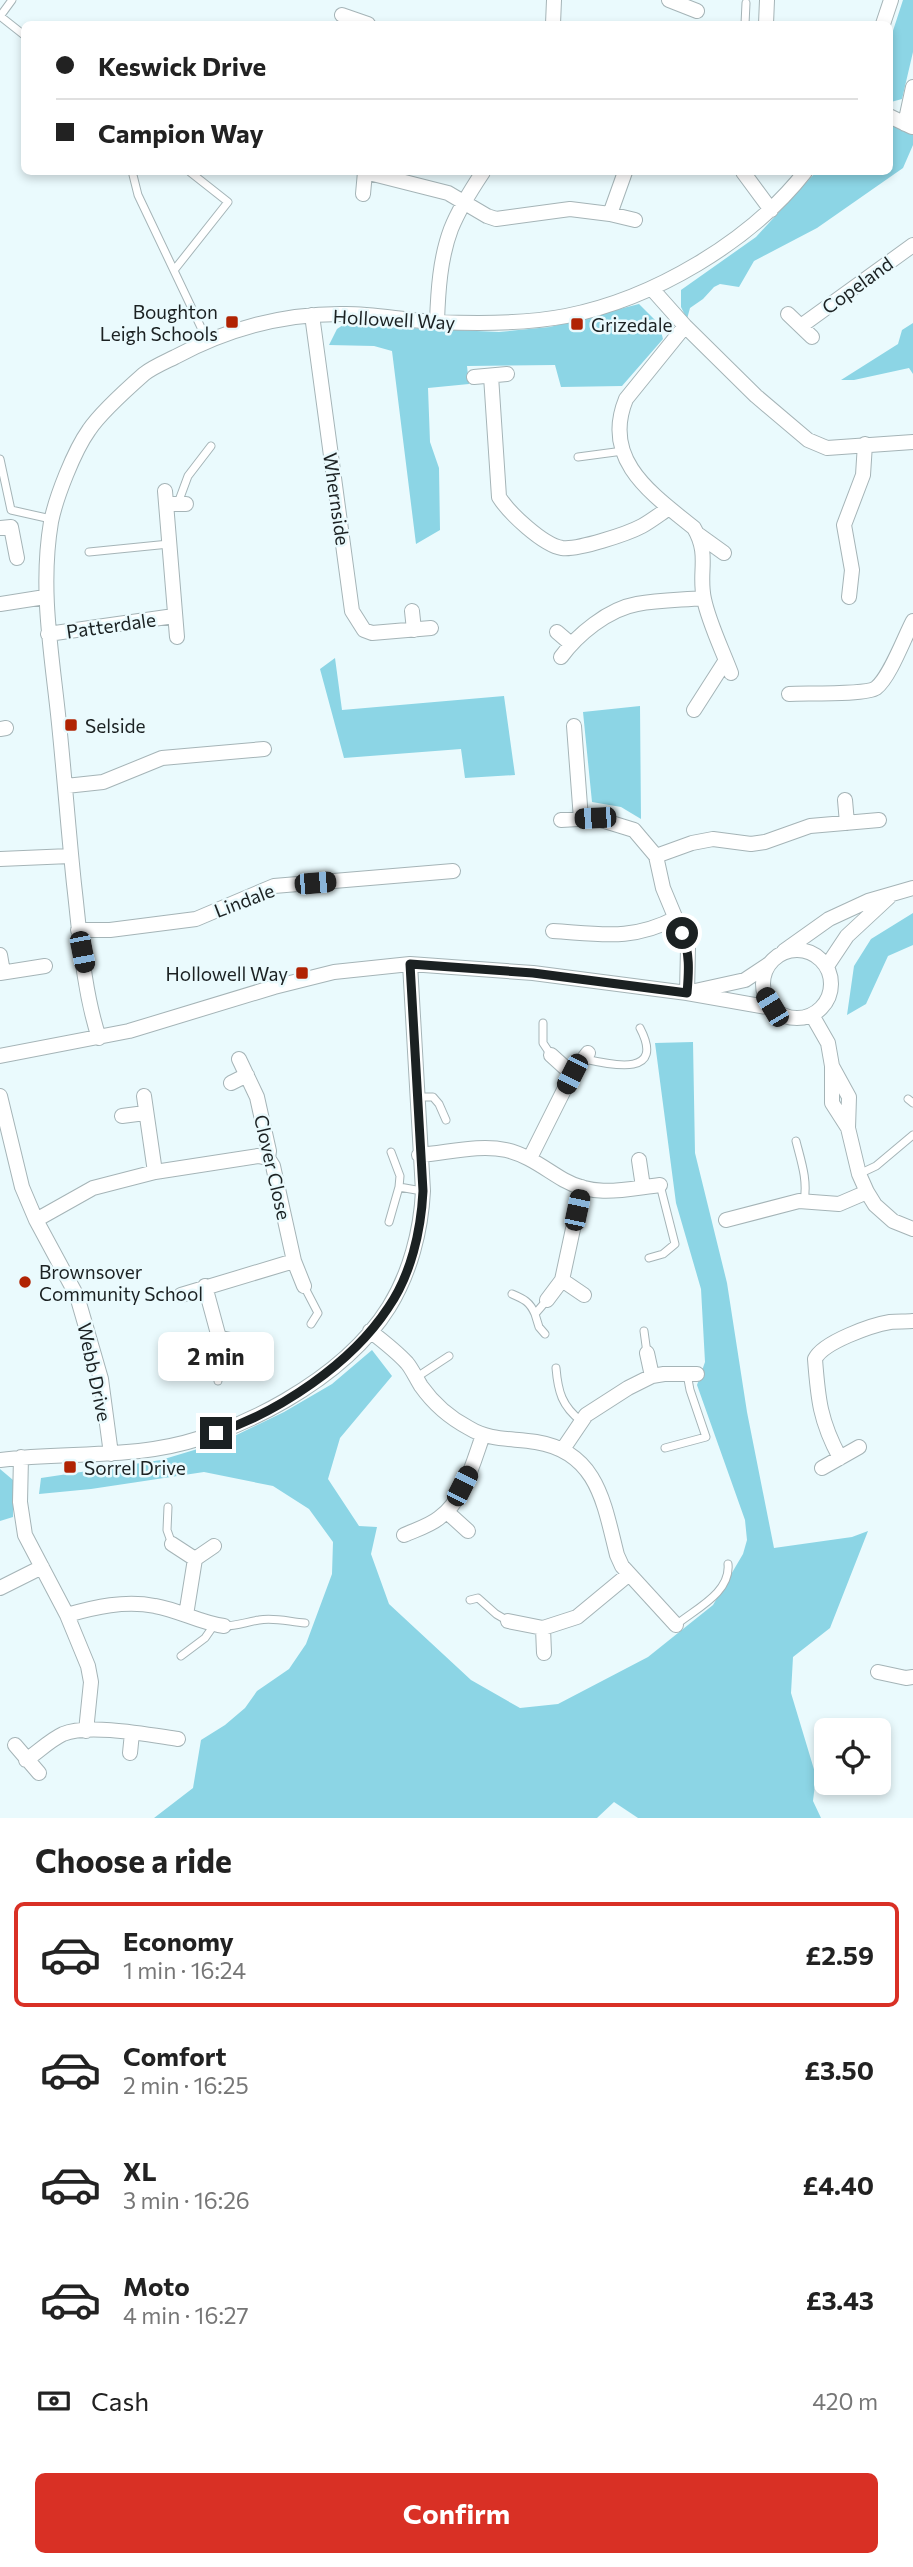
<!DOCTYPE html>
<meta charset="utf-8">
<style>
body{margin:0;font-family:Commissioner,sans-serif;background:#f6f6f6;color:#222;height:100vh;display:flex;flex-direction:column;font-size:26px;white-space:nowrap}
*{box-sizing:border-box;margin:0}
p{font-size:23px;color:#767676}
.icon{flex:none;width:38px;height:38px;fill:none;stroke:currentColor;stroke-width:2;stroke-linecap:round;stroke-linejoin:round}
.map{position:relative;height:1818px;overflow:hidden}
.sheet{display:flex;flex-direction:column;background:#fff;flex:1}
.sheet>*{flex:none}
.guide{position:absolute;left:21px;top:21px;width:872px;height:154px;border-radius:10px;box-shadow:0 4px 10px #0003;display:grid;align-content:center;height:154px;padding:0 35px;background:#fff}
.tools{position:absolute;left:814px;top:1718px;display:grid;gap:14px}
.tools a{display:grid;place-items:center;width:77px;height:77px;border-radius:10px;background:#fff;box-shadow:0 4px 10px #0003;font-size:35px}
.end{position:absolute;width:32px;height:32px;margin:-16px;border:9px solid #1b2122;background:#fff;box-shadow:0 0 0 4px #fff}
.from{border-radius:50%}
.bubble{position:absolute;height:49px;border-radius:10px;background:#fff;box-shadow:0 4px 10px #0003;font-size:23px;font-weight:700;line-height:49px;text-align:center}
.car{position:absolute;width:21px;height:42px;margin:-21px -10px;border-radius:9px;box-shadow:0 0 5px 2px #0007;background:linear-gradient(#222 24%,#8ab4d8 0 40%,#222 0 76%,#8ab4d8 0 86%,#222 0)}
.guide b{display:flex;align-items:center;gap:24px;height:66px;font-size:26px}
.guide b+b{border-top:2px solid #e0e0e0}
.guide i{width:18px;height:18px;background:#222}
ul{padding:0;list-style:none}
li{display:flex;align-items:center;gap:21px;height:105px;margin:0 14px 10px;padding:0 21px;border:4px solid transparent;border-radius:10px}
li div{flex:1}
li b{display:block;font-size:26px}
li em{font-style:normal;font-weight:700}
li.on{border-color:#d93025}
li>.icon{width:63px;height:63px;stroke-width:1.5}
h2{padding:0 35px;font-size:32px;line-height:84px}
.pay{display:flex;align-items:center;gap:18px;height:77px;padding:0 35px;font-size:26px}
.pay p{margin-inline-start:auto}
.action{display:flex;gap:14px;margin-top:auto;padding:14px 35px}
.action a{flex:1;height:80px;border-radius:10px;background:#d93025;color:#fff;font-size:28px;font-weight:700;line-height:80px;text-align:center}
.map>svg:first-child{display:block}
.green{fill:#8cd5e5}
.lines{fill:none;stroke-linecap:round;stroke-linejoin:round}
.lane-casing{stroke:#a5b4b7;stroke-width:9}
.street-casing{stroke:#a5b4b7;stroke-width:16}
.lane{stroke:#fff;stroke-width:7}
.street{stroke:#fff;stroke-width:14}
.route{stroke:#1b2122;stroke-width:9}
.poi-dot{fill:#b02303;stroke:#eafafd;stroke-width:2.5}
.labels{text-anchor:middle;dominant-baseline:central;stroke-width:5;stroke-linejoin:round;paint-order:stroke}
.street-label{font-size:19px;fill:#1b2122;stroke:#eafafd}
.poi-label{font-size:19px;fill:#1b2122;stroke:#eafafd;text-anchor:start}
</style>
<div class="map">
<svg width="913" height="1818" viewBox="0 0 913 1818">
<rect width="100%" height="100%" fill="#eafafd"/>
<path class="green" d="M 903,0 L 913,0 L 913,52 L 902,99 L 891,102 L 889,101 L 889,43 Z
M 889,121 L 913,133 L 913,145 L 903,168 L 817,228 L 754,261 L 739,287 L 720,284 L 714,287 L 703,299 L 690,308 L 687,319 L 681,307 L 681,290 L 756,237 L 816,172 L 889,172 Z
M 639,304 L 659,324 L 663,339 L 622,386 L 561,387 L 555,365 L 467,366 L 469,384 L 428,388 L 430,442 L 439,468 L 440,530 L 416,544 L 392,351 L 374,346 L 329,345 L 337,329 L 343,325 L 499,332 L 550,327 Z
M 913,323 L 913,374 L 909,368 L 854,380 L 841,380 L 898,344 L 902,330 Z
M 335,658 L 342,710 L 504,696 L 515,775 L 465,778 L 461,749 L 344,758 L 320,669 Z
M 640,706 L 641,819 L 621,807 L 592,802 L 583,712 Z
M 913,913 L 913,945 L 888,956 L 866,1004 L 847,1015 L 854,966 L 871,939 Z
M 693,1042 L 695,1153 L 727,1283 L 747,1412 L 774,1548 L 852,1537 L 868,1531 L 830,1628 L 793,1657 L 791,1693 L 816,1776 L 813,1801 L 821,1818 L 638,1818 L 614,1802 L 597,1818 L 154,1818 L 193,1788 L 201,1740 L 225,1725 L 245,1708 L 257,1691 L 289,1669 L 306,1644 L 332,1574 L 333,1542 L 309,1509 L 273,1486 L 204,1472 L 91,1489 L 39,1494 L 41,1478 L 161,1460 L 224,1441 L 284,1412 L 332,1384 L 372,1350 L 392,1376 L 340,1438 L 328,1479 L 359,1526 L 377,1527 L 371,1554 L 389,1604 L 471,1680 L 520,1708 L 558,1704 L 648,1657 L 713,1605 L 743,1554 L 747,1540 L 745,1520 L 697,1385 L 705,1362 L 701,1289 L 676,1203 L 655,1043 Z
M 0,1469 L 13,1480 L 13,1517 L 0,1521 Z"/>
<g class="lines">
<defs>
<path id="lane" d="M 1,15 L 12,0
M 0,16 L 24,35
M 745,24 L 746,3
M 134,172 L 133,175 L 138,195 L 207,340
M 175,269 L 228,202 L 190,172
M 578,457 L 623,451
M 0,459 L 11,510 L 51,519
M 178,503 L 188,476 L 211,446
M 89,552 L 169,544
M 543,1023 L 543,1043 L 551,1055
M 585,1059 C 615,1066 665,1076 640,1028
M 417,1097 L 433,1097 L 439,1104 L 446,1120
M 908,1099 L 913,1103
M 796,1141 C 801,1161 808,1180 804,1201
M 391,1152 L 400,1176 L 399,1187
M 859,1174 L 876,1166 L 913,1135
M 389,1222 L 399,1187 L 422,1191
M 649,1258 L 663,1254 L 675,1244 L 660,1185
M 304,1286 L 318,1313 L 311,1324
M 512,1294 C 524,1299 530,1302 535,1314
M 644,1331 L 647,1353
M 545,1334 L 539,1327 L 535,1314 L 547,1300
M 556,1368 C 558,1392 562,1406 581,1421
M 417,1377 L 449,1356
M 218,1381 L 220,1357 L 218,1334 L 237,1338 L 248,1352
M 665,1448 L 706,1437 L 690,1390 L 687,1374
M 168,1507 L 167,1530 L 172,1544
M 470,1600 L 478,1598 L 496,1614 L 508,1621
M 676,1625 C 695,1609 731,1593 728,1564
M 224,1626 C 237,1626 246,1622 259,1620 C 274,1617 290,1622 305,1623
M 181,1656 L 205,1638 L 214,1625"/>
<path id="street" d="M 669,0 L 697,11
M 342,15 L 368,24
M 553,24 L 554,0
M 766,24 L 767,0
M 883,24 L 891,0
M 889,116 L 912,127
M 905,124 L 913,87
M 743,172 L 771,210
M 363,194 L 365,172 L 448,193 L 487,216 L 496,219 L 570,209 L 610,214 L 635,220
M 610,214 L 625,172
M 652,289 L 685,326 L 756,396 L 808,440 L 827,448 L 913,442
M 788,314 L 812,337
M 312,315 L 352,611 L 364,630 L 372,633 L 431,628
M 437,322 C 438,292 440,258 451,229 C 459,209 471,190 483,172
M 685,326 L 626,399 C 601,460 652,494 694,528 C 710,555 698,572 704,599 C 709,623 722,649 731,673
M 801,326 L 913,245
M 491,376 L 499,497 C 509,513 543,545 562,548 C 578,550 627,534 642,526 C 651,521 660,514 669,508
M 474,377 L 507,374
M 165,491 L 177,637
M 166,504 L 186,504
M 0,528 L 11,527 L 17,558
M 699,535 L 724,553
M 849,597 L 852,570 L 844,525 L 863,475 L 865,444
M 0,604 L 45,597
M 412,611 L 414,630
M 557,632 L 571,644
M 48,634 L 174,616
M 561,657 C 577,635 608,609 637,604 C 659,600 681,600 703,598
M 789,694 C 804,693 866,695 876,688 C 890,677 904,638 913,621
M 694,710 L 726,660
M 574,726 L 581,819
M 0,729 L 6,728
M 66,786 L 103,782 L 162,758 L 264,749
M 845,800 L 847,823
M 561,820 L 595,818 L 634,830 L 656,856 L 692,843 L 713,839 L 751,844 L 765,842 L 810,826 L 879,820
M 656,856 L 663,888 L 688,948 L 687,993
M 0,859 L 70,856
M 78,930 L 110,930 L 196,919 L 274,886 L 453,871
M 553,931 C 601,934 632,941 676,918
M763 984a34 34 0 1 1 68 0a34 34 0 1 1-68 0Z
M 784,951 L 829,919 L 868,901 L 913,888
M 0,955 L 3,972
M 827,966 L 847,936 L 889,897
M 0,973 L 45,966
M 695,991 L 745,980 L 769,964
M 812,1015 L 828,1043 L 832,1066 L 832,1103 L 848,1128
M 99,1038 C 83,989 80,935 74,884 C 68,827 64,770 58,714 C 51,649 40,587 51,522 C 56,497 74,451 89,430 C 101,412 127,389 144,374 C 153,367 165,362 175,357 C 227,329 286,313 346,314 C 376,314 407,321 438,322 C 480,324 524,324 566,316 C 653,299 750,242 805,172
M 551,1055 L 572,1074
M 0,1056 L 129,1031 L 274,987 L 334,972 L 410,964 L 533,973 L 687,993 L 772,1008
M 239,1059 L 257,1097 L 269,1151 L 268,1158 L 273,1166 L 294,1261 L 304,1286
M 832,1066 L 849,1097 L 848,1128 L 859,1174 L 867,1192 L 875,1205 L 893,1221 L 913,1229
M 231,1083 L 247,1075
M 0,1096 L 22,1187 L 36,1220 L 77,1296 L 101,1379 L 111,1454
M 144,1096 L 155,1172
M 122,1116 L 145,1113
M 419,1155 C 447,1153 479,1144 506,1150 C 528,1155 545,1169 564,1180 C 596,1198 626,1189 660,1185
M 530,1158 L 572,1074 L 588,1053
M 639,1160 L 643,1187
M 36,1220 L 93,1188 L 155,1172 L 258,1156 L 268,1158
M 726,1220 L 799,1201 L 839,1204 L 867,1192
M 562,1280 L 582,1187
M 205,1286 L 218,1334
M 181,1295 L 294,1261
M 547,1300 L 562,1280 L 584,1295
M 370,1331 C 383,1341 396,1351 407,1363 C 412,1369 416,1378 421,1386 C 433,1403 450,1418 469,1428 C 490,1441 513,1438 536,1442 C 598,1452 604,1504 617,1555 L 622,1566 L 676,1625
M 647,1353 L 652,1376
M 563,1449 L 586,1415 L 628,1388 L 652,1376 L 664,1374 L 697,1374
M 21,1457 L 20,1502 L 25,1535 L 67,1615 L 88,1666 L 91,1682 L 86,1731
M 840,1458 C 820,1421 818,1399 815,1359 C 823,1342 872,1325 890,1322 C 898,1321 906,1322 913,1321
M 0,1460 C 51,1453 103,1457 154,1449 C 236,1437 344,1379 389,1307 C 410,1273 421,1231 423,1191 L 410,964
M 822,1468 L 859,1447
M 447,1512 L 468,1531
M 404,1535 C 415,1530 429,1526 439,1518 C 464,1500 473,1463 483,1435
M 172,1544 L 195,1559 L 214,1546
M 0,1588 L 42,1567
M 67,1615 C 95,1607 125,1600 155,1606 C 179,1610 200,1623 224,1626
M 186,1615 L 195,1559
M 508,1621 L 543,1628 L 577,1617 L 629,1574
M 543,1628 L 544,1653
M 878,1672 L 906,1678 L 913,1677
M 15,1745 L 39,1773
M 130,1753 L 132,1733
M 26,1760 C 38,1752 50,1740 63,1734 C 89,1723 150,1735 178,1739"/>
</defs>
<use href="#lane" class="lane-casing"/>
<use href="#street" class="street-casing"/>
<use href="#lane" class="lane"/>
<use href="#street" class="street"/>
</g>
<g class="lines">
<path class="route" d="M 216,1433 C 279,1412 351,1364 388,1308 C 411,1275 421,1231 423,1191 L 410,964 L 533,973 L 687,993 C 689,971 690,953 682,933"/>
</g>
<g class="poi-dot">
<rect x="225" y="315" width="14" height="14" rx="3.5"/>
<rect x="570" y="317" width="14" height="14" rx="3.5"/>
<rect x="64" y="718" width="14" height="14" rx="3.5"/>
<rect x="295" y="966" width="14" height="14" rx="3.5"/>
<circle cx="25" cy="1282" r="7"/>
<rect x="63" y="1460" width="14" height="14" rx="3.5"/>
</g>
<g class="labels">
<g class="street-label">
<text transform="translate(857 285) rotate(-36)">Copeland</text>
<text transform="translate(394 319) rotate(3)">Hollowell Way</text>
<text transform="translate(337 499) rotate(82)">Whernside</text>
<text transform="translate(111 625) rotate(-8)">Patterdale</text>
<text transform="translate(244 900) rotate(-21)">Lindale</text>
<text transform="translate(273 1167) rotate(77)">Clover Close</text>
<text transform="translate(95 1372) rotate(78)">Webb Drive</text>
</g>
<g class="poi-label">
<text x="218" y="311" text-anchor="end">Boughton<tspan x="218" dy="22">Leigh Schools</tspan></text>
<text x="591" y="324">Grizedale</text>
<text x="85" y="725">Selside</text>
<text x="288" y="973" text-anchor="end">Hollowell Way</text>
<text x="39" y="1271">Brownsover<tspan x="39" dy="22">Community School</tspan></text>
<text x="84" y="1467">Sorrel Drive</text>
</g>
</g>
</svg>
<div class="tools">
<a><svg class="icon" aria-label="locate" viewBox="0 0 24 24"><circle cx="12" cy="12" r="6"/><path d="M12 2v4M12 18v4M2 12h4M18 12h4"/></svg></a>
</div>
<i class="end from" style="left:682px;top:933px"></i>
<i class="end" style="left:216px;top:1433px"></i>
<div class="bubble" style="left:158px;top:1332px;width:116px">2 min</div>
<i class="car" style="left:595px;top:818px;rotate:267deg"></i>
<i class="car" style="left:315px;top:883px;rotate:85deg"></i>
<i class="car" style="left:82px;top:952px;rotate:169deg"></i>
<i class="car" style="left:772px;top:1007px;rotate:329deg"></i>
<i class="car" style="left:572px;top:1074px;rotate:207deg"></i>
<i class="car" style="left:577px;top:1210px;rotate:12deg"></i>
<i class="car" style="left:462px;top:1486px;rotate:27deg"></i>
<div class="guide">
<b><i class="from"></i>Keswick Drive</b>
<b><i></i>Campion Way</b>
</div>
</div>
<section class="sheet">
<h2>Choose a ride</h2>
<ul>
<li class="on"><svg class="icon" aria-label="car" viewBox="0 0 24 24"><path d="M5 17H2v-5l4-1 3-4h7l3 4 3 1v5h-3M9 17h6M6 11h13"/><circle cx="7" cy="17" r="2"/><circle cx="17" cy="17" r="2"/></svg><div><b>Economy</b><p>1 min · 16:24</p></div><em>£2.59</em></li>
<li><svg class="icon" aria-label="car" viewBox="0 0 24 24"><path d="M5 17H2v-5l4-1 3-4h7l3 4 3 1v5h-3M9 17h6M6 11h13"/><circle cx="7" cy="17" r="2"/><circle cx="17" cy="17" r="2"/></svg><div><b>Comfort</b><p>2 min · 16:25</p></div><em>£3.50</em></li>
<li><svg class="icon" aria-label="car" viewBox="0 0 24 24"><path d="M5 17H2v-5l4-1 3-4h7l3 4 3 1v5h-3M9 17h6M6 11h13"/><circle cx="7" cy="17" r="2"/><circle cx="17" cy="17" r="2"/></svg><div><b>XL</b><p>3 min · 16:26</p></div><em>£4.40</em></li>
<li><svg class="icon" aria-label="car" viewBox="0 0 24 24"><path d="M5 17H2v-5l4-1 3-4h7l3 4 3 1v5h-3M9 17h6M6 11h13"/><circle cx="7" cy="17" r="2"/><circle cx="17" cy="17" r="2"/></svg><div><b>Moto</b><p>4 min · 16:27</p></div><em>£3.43</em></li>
</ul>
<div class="pay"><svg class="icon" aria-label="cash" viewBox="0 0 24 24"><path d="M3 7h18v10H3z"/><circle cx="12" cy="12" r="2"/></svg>Cash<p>420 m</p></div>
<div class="action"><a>Confirm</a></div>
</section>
